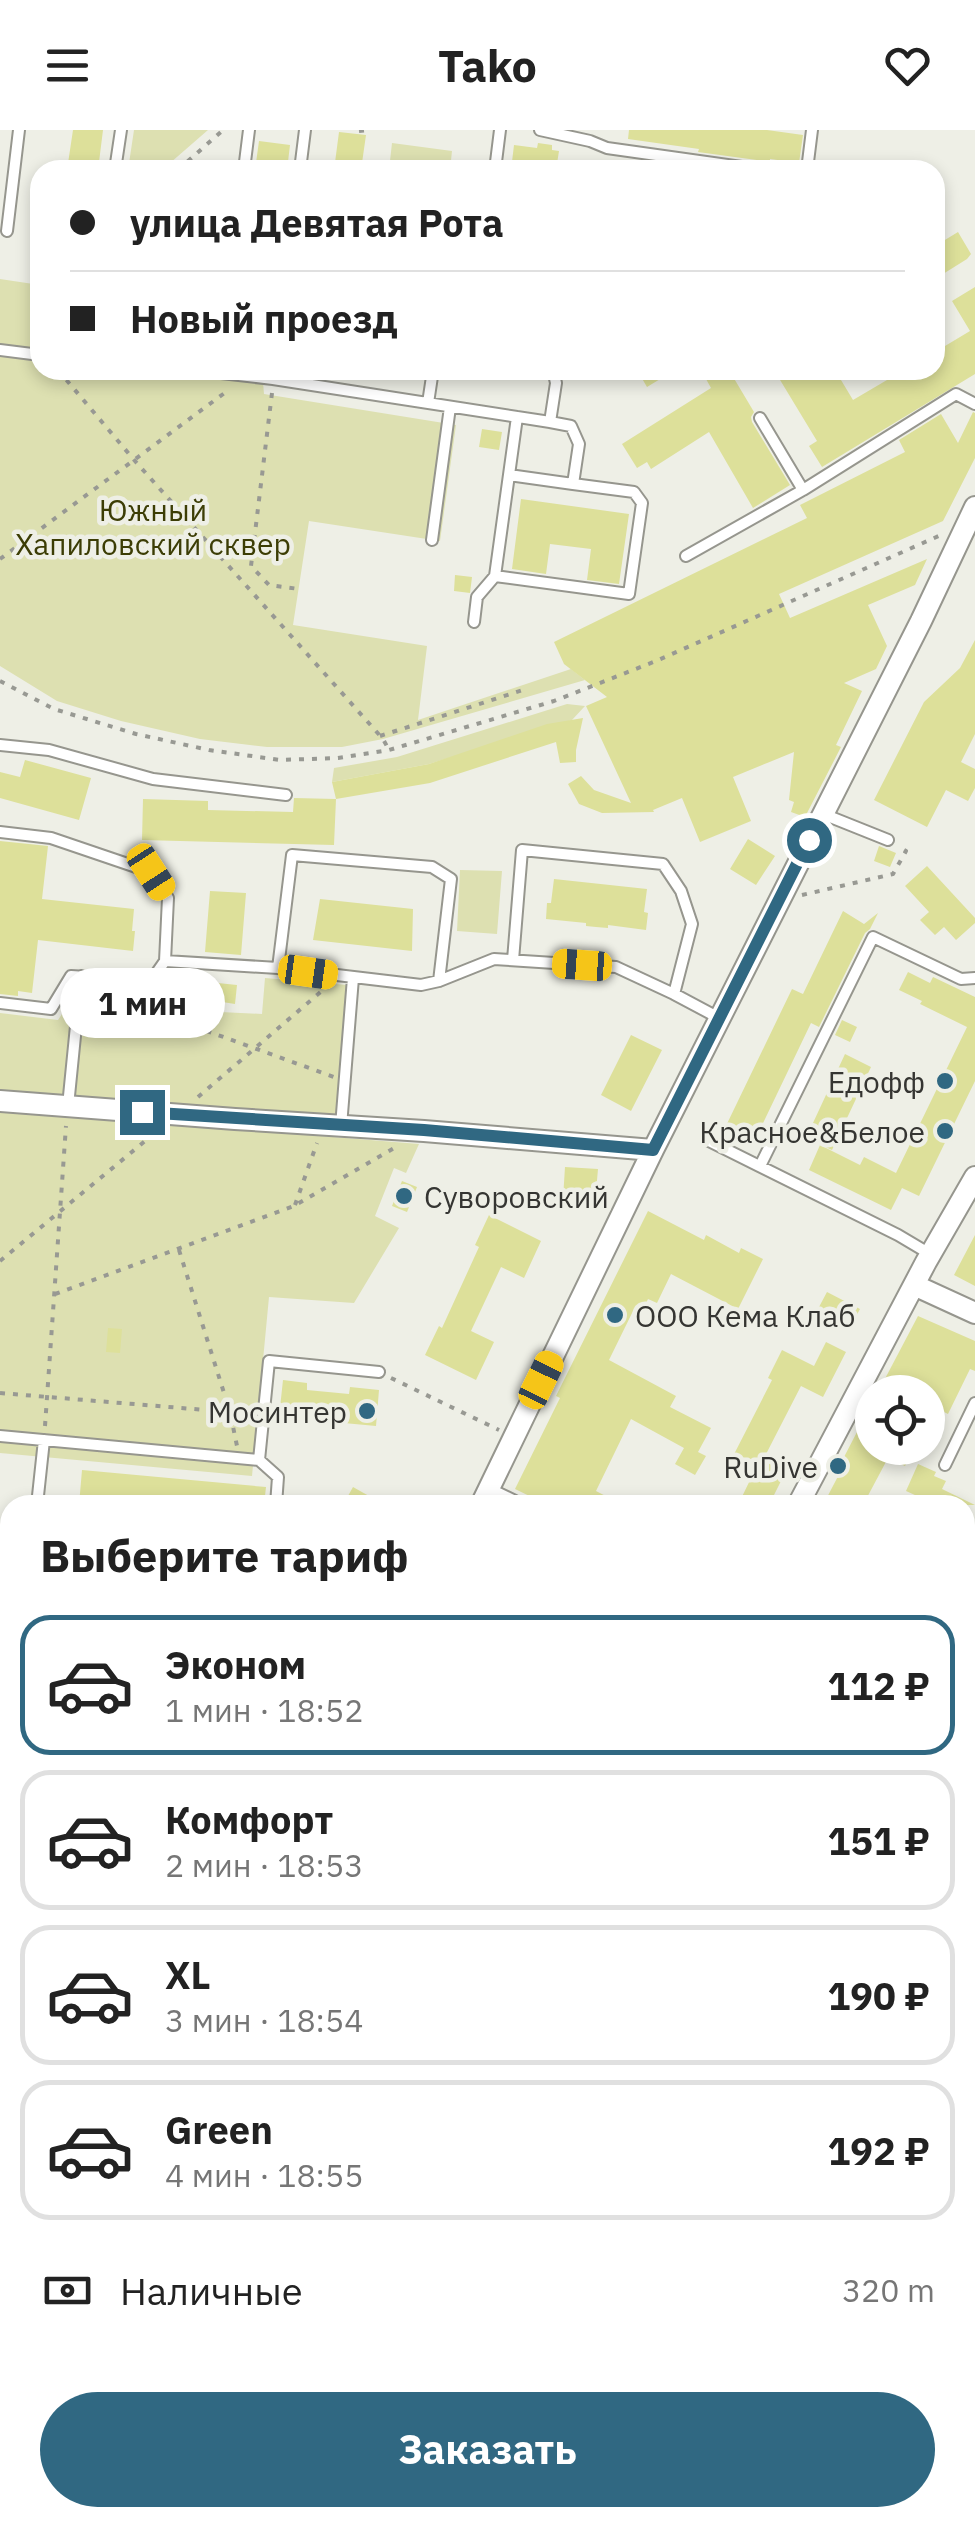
<!DOCTYPE html>
<html lang="ru">
<meta charset="utf-8">
<style>
body{margin:0;font-family:"IBM Plex Sans",sans-serif;background:#f6f6f6;color:#222;height:100vh;display:flex;flex-direction:column;font-size:38px;white-space:nowrap}
*{box-sizing:border-box;margin:0}
p{font-size:32px;color:#767676}
.icon{flex:none;width:55px;height:55px;fill:none;stroke:currentColor;stroke-width:2;stroke-linecap:round;stroke-linejoin:round}
.map{position:relative;flex:1;overflow:hidden}
.side{position:absolute;left:0px;top:1365px;width:975px;height:1032px;display:flex;flex-direction:column;background:#fff;border-radius:30px 30px 0 0;box-shadow:0 5px 15px #0003}
.side>*{flex:none}
.hud{position:absolute;left:30px;top:30px;width:915px;height:220px;border-radius:30px;box-shadow:0 5px 15px #0003;display:grid;align-content:center;height:220px;padding:0 40px;background:#fff}
.buttons{position:absolute;left:855px;top:1245px;display:grid;gap:20px}
.buttons a{display:grid;place-items:center;width:90px;height:90px;border-radius:50%;background:#fff;box-shadow:0 5px 15px #0003;font-size:50px}
.end{position:absolute;width:45px;height:45px;margin:-22px;border:12px solid #306882;background:#fff;box-shadow:0 0 0 5px #fff}
.from{border-radius:50%}
.bubble{position:absolute;height:70px;border-radius:35px;background:#fff;box-shadow:0 5px 15px #0003;font-size:32px;font-weight:700;line-height:70px;text-align:center}
.car{position:absolute;width:30px;height:60px;margin:-30px -15px;border-radius:12px;box-shadow:0 0 8px 2px #0007;background:linear-gradient(#f5c518 24%,#345 0 40%,#f5c518 0 76%,#345 0 86%,#f5c518 0)}
.hud b{display:flex;align-items:center;gap:35px;height:95px;font-size:38px}
.hud b+b{border-top:2px solid #e0e0e0}
.hud i{width:25px;height:25px;background:#222}
ul{padding:0;list-style:none}
li{display:flex;align-items:center;gap:30px;height:140px;margin:0 20px 15px;padding:0 20px;border:5px solid #e0e0e0;border-radius:30px}
li div{flex:1}
li b{display:block;font-size:38px}
li em{font-style:normal;font-weight:700}
li.active{border-color:#306882}
li>.icon{width:90px;height:90px;stroke-width:1.5}
h2{padding:0 40px;font-size:45px;line-height:120px}
.pay{display:flex;align-items:center;gap:25px;height:110px;padding:0 40px;font-size:38px}
.pay p{margin-inline-start:auto}
.button{display:flex;gap:20px;margin-top:auto;padding:20px 40px}
.button a{flex:1;height:115px;border-radius:60px;background:#306882;color:#fff;font-size:40px;font-weight:700;line-height:115px;text-align:center}
header{display:flex;justify-content:space-between;align-items:center;height:130px;padding:0 40px;background:#fff;font-size:45px;font-weight:700}
.map>svg:first-child{display:block}
.green{fill:#dde0b1}
.building{fill:#dde09a}
.lines{fill:none;stroke-linecap:round;stroke-linejoin:round}
.service-casing{stroke:#96968e;stroke-width:14}
.minor-casing{stroke:#96968e;stroke-width:24}
.tertiary-casing{stroke:#96968e;stroke-width:31}
.path{stroke:#989993;stroke-width:4;stroke-dasharray:5 8;stroke-linecap:butt}
.service{stroke:#fff;stroke-width:10}
.minor{stroke:#fff;stroke-width:20}
.tertiary{stroke:#fff;stroke-width:28}
.route{stroke:#306882;stroke-width:12}
.poi-dot{fill:#306882;stroke:#eeefe6;stroke-width:4}
.labels{text-anchor:middle;dominant-baseline:central;stroke-width:9;stroke-linejoin:round;paint-order:stroke}
.park-label{font-size:30px;fill:#3c3d05;stroke:#eeefe6}
.poi-label{font-size:30px;fill:#353532;stroke:#eeefe6;text-anchor:end}
</style>
<header><svg class="icon" aria-label="menu" viewBox="0 0 24 24"><path d="M4 6h16M4 12h16M4 18h16"/></svg>Tako<svg class="icon" aria-label="heart" viewBox="0 0 24 24"><path d="M12 20l-8-8c-3-5 5-10 8-4 3-6 11-1 8 4z"/></svg></header>
<div class="map">
<svg width="975" height="2397" viewBox="0 0 975 2397">
<rect width="100%" height="100%" fill="#eeefe6"/>
<path class="green" d="M 134,0 L 208,0 L 162,40 L 128,40 Z
M 392,13 L 452,21 L 450,40 L 389,40 Z
M 0,149 L 40,155 L 40,240 L 262,240 L 264,264 L 456,295 L 440,411 L 309,391 L 293,495 L 427,516 L 418,590 L 571,539 L 585,550 L 383,609 L 342,617 L 267,617 L 200,609 L 121,591 L 57,571 L 0,536 Z
M 567,574 L 585,576 L 572,590 L 429,634 L 332,652 L 334,638 L 397,627 Z
M 460,740 L 502,741 L 497,804 L 457,801 Z
M 177,842 L 202,842 L 200,881 L 262,884 L 265,848 L 347,855 L 336,984 L 0,963 L 0,883 L 58,890 L 80,857 L 154,860 Z
M 0,980 L 419,1014 L 406,1043 L 394,1038 L 375,1086 L 399,1098 L 354,1173 L 269,1167 L 252,1346 L 0,1323 Z
M 975,2001 L 975,2096 L 965,2092 L 965,2021 Z"/>
<path class="building" d="M 73,0 L 103,0 L 98,40 L 67,40 Z
M 629,0 L 767,0 L 803,5 L 799,33 L 770,29 L 770,35 L 764,31 L 698,22 L 699,19 L 628,9 Z
M 339,2 L 366,5 L 361,40 L 334,40 Z
M 259,11 L 290,15 L 287,40 L 255,40 Z
M 538,13 L 552,15 L 552,20 L 559,21 L 556,40 L 511,40 L 514,15 L 537,18 Z
M 958,102 L 971,124 L 967,129 L 935,149 L 935,116 Z
M 975,157 L 975,244 L 822,337 L 809,316 L 817,311 L 774,240 L 835,240 L 853,270 L 904,240 L 935,240 L 935,222 L 970,201 L 952,171 Z
M 637,240 L 675,240 L 647,257 Z
M 701,240 L 729,240 L 754,282 L 751,287 L 752,292 L 790,355 L 753,378 L 709,302 L 651,339 L 647,332 L 637,338 L 622,314 L 711,258 Z
M 973,282 L 975,283 L 975,328 L 943,391 L 779,464 L 790,488 L 927,429 L 915,455 L 868,475 L 887,516 L 876,539 L 844,553 L 862,561 L 836,615 L 841,617 L 805,687 L 791,682 L 794,672 L 789,670 L 794,622 L 733,647 L 751,691 L 700,712 L 682,668 L 653,680 L 654,682 L 602,683 L 579,674 L 568,654 L 581,646 L 594,660 L 631,673 L 586,576 L 607,567 L 564,534 L 554,512 L 807,388 L 800,375 L 905,322 L 899,310 L 941,284 L 958,313 Z
M 482,299 L 502,302 L 499,320 L 479,317 Z
M 521,369 L 629,384 L 619,454 L 587,450 L 591,419 L 550,414 L 546,444 L 512,439 Z
M 455,445 L 472,447 L 470,463 L 454,461 Z
M 975,510 L 975,604 L 961,632 L 975,639 L 975,658 L 968,671 L 946,660 L 927,697 L 874,670 L 924,572 L 960,538 Z
M 583,588 L 576,620 L 576,632 L 560,633 L 556,612 L 430,653 L 336,669 L 332,652 L 429,634 L 547,594 Z
M 25,630 L 91,648 L 79,690 L 0,668 L 0,642 L 20,647 Z
M 294,668 L 336,669 L 334,715 L 142,710 L 143,669 L 208,671 L 208,680 L 293,682 Z
M 748,709 L 775,726 L 756,755 L 730,739 Z
M 0,711 L 48,716 L 42,769 L 134,779 L 132,801 L 135,801 L 133,821 L 38,810 L 32,863 L 18,861 L 18,866 L 0,864 Z
M 879,716 L 896,723 L 890,737 L 874,731 Z
M 927,736 L 975,788 L 975,793 L 956,810 L 944,797 L 935,805 L 920,790 L 929,782 L 905,756 Z
M 554,749 L 647,759 L 644,782 L 648,783 L 646,800 L 608,795 L 608,798 L 596,797 L 586,796 L 586,793 L 546,789 L 547,773 L 551,773 Z
M 210,761 L 246,763 L 241,825 L 205,822 Z
M 320,769 L 413,779 L 412,821 L 313,810 Z
M 843,781 L 864,794 L 878,783 L 870,799 L 865,803 L 819,897 L 811,893 L 752,1016 L 723,1002 L 792,859 L 803,864 Z
M 908,842 L 930,853 L 933,847 L 975,867 L 975,951 L 919,1066 L 902,1058 L 891,1080 L 809,1040 L 820,1015 L 860,1035 L 864,1027 L 896,1043 L 967,897 L 920,874 L 922,871 L 899,860 Z
M 218,853 L 237,855 L 235,874 L 216,871 Z
M 842,890 L 857,897 L 850,912 L 835,905 Z
M 631,905 L 662,920 L 631,981 L 601,965 Z
M 845,924 L 871,937 L 832,1020 L 806,1008 Z
M 565,1037 L 598,1039 L 595,1073 L 563,1069 Z
M 402,1051 L 417,1057 L 407,1082 L 392,1076 Z
M 648,1081 L 704,1110 L 706,1105 L 739,1123 L 741,1118 L 763,1129 L 738,1179 L 671,1144 L 657,1173 L 648,1169 L 642,1182 L 634,1179 L 609,1230 L 676,1266 L 670,1277 L 711,1298 L 698,1322 L 706,1326 L 695,1345 L 675,1334 L 684,1318 L 631,1289 L 596,1361 L 623,1375 L 548,1375 L 515,1359 L 560,1268 L 556,1266 Z
M 489,1085 L 541,1111 L 524,1148 L 501,1137 L 471,1201 L 494,1212 L 476,1250 L 425,1225 L 439,1196 L 442,1198 L 479,1117 L 475,1115 Z
M 975,1105 L 975,1156 L 954,1145 Z
M 827,1162 L 860,1179 L 852,1194 L 819,1177 Z
M 918,1186 L 975,1211 L 975,1241 L 970,1239 L 948,1284 L 928,1274 L 928,1262 L 878,1262 Z
M 108,1198 L 122,1199 L 120,1223 L 106,1222 Z
M 826,1212 L 846,1222 L 823,1267 L 801,1256 L 764,1328 L 787,1339 L 769,1375 L 738,1375 L 752,1346 L 729,1334 L 772,1250 L 768,1248 L 782,1220 L 814,1236 Z
M 283,1250 L 307,1253 L 307,1260 L 349,1264 L 350,1257 L 379,1260 L 376,1296 L 279,1287 Z
M 872,1273 L 872,1318 L 914,1318 L 905,1336 L 888,1328 L 863,1375 L 823,1375 L 846,1331 L 843,1329 Z
M 918,1334 L 936,1342 L 934,1346 L 946,1351 L 942,1359 L 975,1375 L 937,1375 L 906,1361 Z
M 82,1340 L 266,1357 L 264,1375 L 79,1375 Z
M 353,1357 L 385,1375 L 343,1375 Z"/>
<g class="lines">
<defs>
<path id="service" d="M 540,0 L 590,11 L 607,18 L 763,40
M 115,40 L 121,0
M 244,40 L 249,0
M 300,40 L 305,0
M 495,40 L 500,0
M 807,40 L 812,0
M 7,101 L 19,0
M 0,220 L 40,225
M 194,240 L 273,249
M 274,240 L 273,249 L 550,292 L 556,253 L 553,240
M 428,273 L 433,240
M 517,287 L 495,446 L 629,464 L 642,373 L 634,362 L 573,354 L 579,314 L 571,296 L 550,292
M 760,288 L 803,360
M 509,345 L 573,354
M 432,410 L 450,277
M 686,426 L 803,360 L 956,264 L 975,274
M 474,492 L 477,467 L 495,446
M 0,615 L 49,620 L 153,649 L 286,665
M 823,684 L 888,710
M 0,702 L 51,708 L 151,742 L 168,768 L 165,831
M 513,830 L 522,720 L 663,734 L 681,761 L 692,794 L 674,864
M 278,838 L 292,725 L 432,737 L 451,749 L 439,851
M 0,873 L 51,879 L 71,846 L 151,851 L 165,831 L 278,838 L 421,855 L 439,851 L 494,829 L 616,837 L 674,864 L 719,888
M 68,976 L 81,846
M 341,996 L 353,848
M 709,1011 L 898,1105 L 930,1124
M 760,1036 L 873,807 L 961,849 L 975,848
M 0,1306 L 259,1330 L 278,1347 L 276,1375
M 259,1330 L 269,1231 L 379,1242
M 945,1335 L 975,1273
M 37,1375 L 44,1310
M 0,1404 L 10,1405
M 0,1459 L 10,1454
M 969,1556 L 975,1559
M 0,1619 L 10,1614
M 0,1699 L 10,1694
M 0,1777 L 10,1782
M 965,1837 L 975,1817
M 0,1841 L 10,1823
M 0,2034 L 10,2040
M 0,2100 L 10,2105
M 965,2163 L 975,2168
M 3,2206 L 10,2191
M 0,2293 L 10,2295
M 965,2313 L 975,2318
M 57,2397 L 62,2388
M 147,2397 L 151,2388"/>
<path id="minor" d="M 0,971 L 235,989 L 424,1001 L 653,1020
M 914,1155 L 975,1183
M 487,1363 L 512,1375
M 481,1375 L 653,1020 L 921,491 L 975,377
M 798,1375 L 926,1132 L 975,1047
M 965,1642 L 975,1621
M 0,1859 L 10,1867
M 965,1971 L 975,1976
M 603,2388 L 625,2397
M 240,2397 L 246,2388
M 561,2397 L 566,2388"/>
<path id="tertiary" d="M 965,2259 L 975,2240
M 895,2397 L 899,2388"/>
</defs>
<use href="#service" class="service-casing"/>
<use href="#minor" class="minor-casing"/>
<use href="#tertiary" class="tertiary-casing"/>
<path class="path" d="M 359,1 L 369,0
M 178,40 L 223,0
M 58,240 L 135,331 L 383,609 L 389,620
M 272,263 L 251,436 L 269,455 L 299,459
M 0,429 L 230,259
M 0,551 L 54,579 L 136,604 L 209,620 L 280,630 L 338,628 L 389,620 L 554,571 L 656,531 L 941,405
M 380,606 L 526,559
M 802,765 L 893,744 L 906,721 L 901,718
M 158,864 L 171,888 L 334,947
M 198,967 L 324,859
M 295,1075 L 317,1013
M 179,1120 L 230,1282
M 0,1131 L 156,1002
M 55,1164 L 294,1076 L 394,1018
M 391,1248 L 499,1300
M 0,1263 L 230,1282 L 237,1316
M 45,1296 L 66,996
M 0,1940 L 10,1942
M 965,2011 L 974,1993
M 965,2034 L 975,2039
M 320,2388 L 322,2397
M 338,2397 L 346,2388"/>
<use href="#service" class="service"/>
<use href="#minor" class="minor"/>
<use href="#tertiary" class="tertiary"/>
</g>
<g class="lines">
<path class="route" d="M 142,982 L 424,1000 L 653,1020 L 809,710"/>
</g>
<g class="poi-dot">
<circle cx="945" cy="951" r="10"/>
<circle cx="945" cy="1001" r="10"/>
<circle cx="404" cy="1066" r="10"/>
<circle cx="615" cy="1185" r="10"/>
<circle cx="367" cy="1281" r="10"/>
<circle cx="838" cy="1336" r="10"/>
</g>
<g class="labels">
<g class="park-label">
<text x="153" y="379">Южный<tspan x="153" dy="34">Хапиловский сквер</tspan></text>
</g>
<g class="poi-label">
<text x="925" y="951">Едофф</text>
<text x="925" y="1001">Красное&amp;Белое</text>
<text x="424" y="1066" text-anchor="start">Суворовский</text>
<text x="635" y="1185" text-anchor="start">ООО Кема Клаб</text>
<text x="347" y="1281">Мосинтер</text>
<text x="818" y="1336">RuDive</text>
</g>
</g>
</svg>
<div class="buttons">
<a><svg class="icon" aria-label="locate" viewBox="0 0 24 24"><circle cx="12" cy="12" r="6"/><path d="M12 2v4M12 18v4M2 12h4M18 12h4"/></svg></a>
</div>
<i class="end from" style="left:809px;top:710px"></i>
<i class="end" style="left:142px;top:982px"></i>
<div class="bubble" style="left:60px;top:838px;width:165px">1 мин</div>
<i class="car" style="left:151px;top:742px;rotate:147deg"></i>
<i class="car" style="left:582px;top:835px;rotate:274deg"></i>
<i class="car" style="left:308px;top:842px;rotate:98deg"></i>
<i class="car" style="left:541px;top:1250px;rotate:26deg"></i>
<div class="hud">
<b><i class="from"></i>улица Девятая Рота</b>
<b><i></i>Новый проезд</b>
</div>
<section class="side">
<h2>Выберите тариф</h2>
<ul>
<li class="active"><svg class="icon" aria-label="car" viewBox="0 0 24 24"><path d="M5 17H2v-5l4-1 3-4h7l3 4 3 1v5h-3M9 17h6M6 11h13"/><circle cx="7" cy="17" r="2"/><circle cx="17" cy="17" r="2"/></svg><div><b>Эконом</b><p>1 мин · 18:52</p></div><em>112 ₽</em></li>
<li><svg class="icon" aria-label="car" viewBox="0 0 24 24"><path d="M5 17H2v-5l4-1 3-4h7l3 4 3 1v5h-3M9 17h6M6 11h13"/><circle cx="7" cy="17" r="2"/><circle cx="17" cy="17" r="2"/></svg><div><b>Комфорт</b><p>2 мин · 18:53</p></div><em>151 ₽</em></li>
<li><svg class="icon" aria-label="car" viewBox="0 0 24 24"><path d="M5 17H2v-5l4-1 3-4h7l3 4 3 1v5h-3M9 17h6M6 11h13"/><circle cx="7" cy="17" r="2"/><circle cx="17" cy="17" r="2"/></svg><div><b>XL</b><p>3 мин · 18:54</p></div><em>190 ₽</em></li>
<li><svg class="icon" aria-label="car" viewBox="0 0 24 24"><path d="M5 17H2v-5l4-1 3-4h7l3 4 3 1v5h-3M9 17h6M6 11h13"/><circle cx="7" cy="17" r="2"/><circle cx="17" cy="17" r="2"/></svg><div><b>Green</b><p>4 мин · 18:55</p></div><em>192 ₽</em></li>
</ul>
<div class="pay"><svg class="icon" aria-label="cash" viewBox="0 0 24 24"><path d="M3 7h18v10H3z"/><circle cx="12" cy="12" r="2"/></svg>Наличные<p>320 m</p></div>
<div class="button"><a>Заказать</a></div>
</section>
</div>
